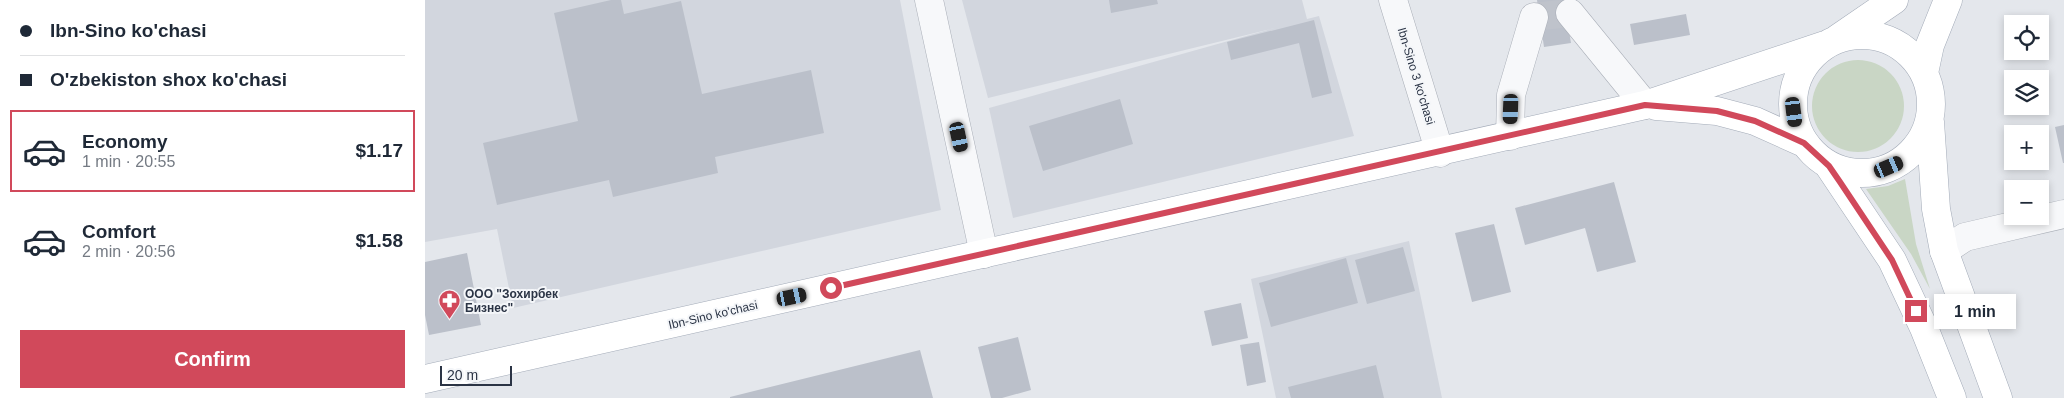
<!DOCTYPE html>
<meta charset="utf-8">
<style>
body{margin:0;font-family:Helvetica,sans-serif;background:#f6f6f7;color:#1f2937;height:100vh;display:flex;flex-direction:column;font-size:19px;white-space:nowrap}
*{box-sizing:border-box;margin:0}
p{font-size:16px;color:#747a83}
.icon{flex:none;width:28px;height:28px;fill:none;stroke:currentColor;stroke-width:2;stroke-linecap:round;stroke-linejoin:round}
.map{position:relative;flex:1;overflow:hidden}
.side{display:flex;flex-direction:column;background:#fff;width:425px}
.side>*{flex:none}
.hud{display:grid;align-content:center;height:110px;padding:0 20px;background:#fff}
.tools{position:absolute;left:1579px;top:15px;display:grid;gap:10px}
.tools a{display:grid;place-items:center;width:45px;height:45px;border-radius:0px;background:#fff;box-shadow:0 2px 8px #0003;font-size:25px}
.scale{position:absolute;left:15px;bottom:12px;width:72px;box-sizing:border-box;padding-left:5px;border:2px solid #2b3445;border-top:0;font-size:14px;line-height:18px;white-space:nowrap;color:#2b3445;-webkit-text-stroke:4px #f4f6f9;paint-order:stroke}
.end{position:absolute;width:22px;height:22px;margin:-11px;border:6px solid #d1495b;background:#fff;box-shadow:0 0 0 2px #fff}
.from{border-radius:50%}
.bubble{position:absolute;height:35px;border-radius:0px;background:#fff;box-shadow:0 2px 8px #0003;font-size:16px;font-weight:600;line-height:35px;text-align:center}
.car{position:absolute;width:15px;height:30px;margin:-15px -8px;border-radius:6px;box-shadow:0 0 4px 1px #0007;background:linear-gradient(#222 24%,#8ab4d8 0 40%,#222 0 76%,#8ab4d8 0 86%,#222 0)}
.hud b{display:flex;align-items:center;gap:18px;height:48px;font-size:19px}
.hud b+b{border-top:1px solid #e0e1e3}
.hud i{width:12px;height:12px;background:#1f2937}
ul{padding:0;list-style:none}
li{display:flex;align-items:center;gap:15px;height:82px;margin:0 10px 8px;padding:0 10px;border:2px solid transparent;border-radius:0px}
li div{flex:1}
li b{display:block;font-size:19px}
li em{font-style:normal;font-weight:600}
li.active{border-color:#d1495b}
li>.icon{width:45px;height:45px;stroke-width:1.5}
.cta{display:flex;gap:10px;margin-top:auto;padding:10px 20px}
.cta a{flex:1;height:58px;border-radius:0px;background:#d1495b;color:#fff;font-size:20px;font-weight:600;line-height:58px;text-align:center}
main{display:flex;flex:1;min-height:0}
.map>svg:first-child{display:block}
.built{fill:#d2d6de}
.green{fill:#c9d6c5}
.building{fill:#bbc0ca}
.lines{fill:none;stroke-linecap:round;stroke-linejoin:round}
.minor-tunnel{stroke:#bfc3cb;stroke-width:28;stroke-dasharray:28 14;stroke-linecap:butt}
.minor-casing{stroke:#a9aeb7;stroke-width:29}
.major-casing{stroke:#a3abb8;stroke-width:29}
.minor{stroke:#f7f8fa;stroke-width:28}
.major{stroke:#fff;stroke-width:28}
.route{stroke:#d1495b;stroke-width:6}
.labels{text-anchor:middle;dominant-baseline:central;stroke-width:4;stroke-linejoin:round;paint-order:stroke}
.street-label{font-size:12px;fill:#2b3445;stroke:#f4f6f9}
.poi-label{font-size:12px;font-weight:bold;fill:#2b3445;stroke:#f4f6f9;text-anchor:start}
</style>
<main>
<section class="side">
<div class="hud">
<b><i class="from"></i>Ibn-Sino ko'chasi</b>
<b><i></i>O'zbekiston shox ko'chasi</b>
</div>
<ul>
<li class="active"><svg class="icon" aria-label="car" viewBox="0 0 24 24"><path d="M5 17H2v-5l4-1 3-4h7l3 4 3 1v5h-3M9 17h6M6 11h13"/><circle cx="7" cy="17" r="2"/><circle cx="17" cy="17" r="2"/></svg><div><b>Economy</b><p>1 min · 20:55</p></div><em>$1.17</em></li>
<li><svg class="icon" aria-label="car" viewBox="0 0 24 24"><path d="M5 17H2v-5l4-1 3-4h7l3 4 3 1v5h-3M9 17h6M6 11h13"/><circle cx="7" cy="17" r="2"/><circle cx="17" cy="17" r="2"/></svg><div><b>Comfort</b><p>2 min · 20:56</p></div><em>$1.58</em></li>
</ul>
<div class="cta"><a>Confirm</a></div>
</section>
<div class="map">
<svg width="1639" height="398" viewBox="0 0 1639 398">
<rect width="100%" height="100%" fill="#e4e7ec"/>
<path class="built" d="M 0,0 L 475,0 L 516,210 L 88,308 L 72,229 L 0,242 Z
M 537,0 L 877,0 L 882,19 L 894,16 L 929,136 L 588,218 L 564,108 L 850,28 L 563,98 Z
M 984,241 L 1017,398 L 851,398 L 826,279 Z"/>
<path class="green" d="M1387 106a46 46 0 1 1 92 0a46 46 0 1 1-92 0Z
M 1480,179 L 1491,244 L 1505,289 L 1486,254 L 1441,189 L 1463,186 Z"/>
<path class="building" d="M 186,0 L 196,0 L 199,14 L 256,1 L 277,94 L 386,70 L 399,133 L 290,157 L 293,173 L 188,197 L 184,180 L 72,205 L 58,143 L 153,121 L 129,13 Z
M 684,0 L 732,0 L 733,4 L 686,13 Z
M 1112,0 L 1139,0 L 1146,43 L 1119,47 Z
M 1261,14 L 1265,35 L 1209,45 L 1205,24 Z
M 889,20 L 907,93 L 887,98 L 874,43 L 806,60 L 802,42 Z
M 695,99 L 708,144 L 618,171 L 604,126 Z
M 1639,125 L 1639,163 L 1638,163 L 1630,127 Z
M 1189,182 L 1211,262 L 1172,272 L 1160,228 L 1100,245 L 1090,208 Z
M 1069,224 L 1086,292 L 1047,302 L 1030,233 Z
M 978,247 L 990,291 L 942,304 L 930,260 Z
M 42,253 L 56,325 L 4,335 L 0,315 L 0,262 Z
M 921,258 L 933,303 L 846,327 L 834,283 Z
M 816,303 L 823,338 L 787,346 L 779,311 Z
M 593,337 L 606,390 L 577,398 L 566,398 L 553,347 Z
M 834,342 L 841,382 L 822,386 L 815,345 Z
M 495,350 L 508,398 L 305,398 L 305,397 Z
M 951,365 L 959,398 L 866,398 L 863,387 Z"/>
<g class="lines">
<path class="minor-tunnel" d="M 1109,17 L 1145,13"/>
<defs>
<path id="minor" d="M 504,0 L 559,254
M 968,0 L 1015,153
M 1145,13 L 1220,105
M 1085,136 L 1086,95 L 1109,17
M 1519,251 L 1540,237 L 1639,214"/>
<path id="major" d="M1368 104a69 69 0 1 1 138 0a69 69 0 1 1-138 0Z
M 1412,39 L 1469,0
M 1499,73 L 1505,45 L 1523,0
M 1231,106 L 1292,111 L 1330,121 L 1379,143
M 1505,122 L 1511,209 L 1519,251 L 1573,398
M 1404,166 L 1467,260 L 1499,328 L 1527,398
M 0,379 L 1220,105 L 1400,45"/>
</defs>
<use href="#minor" class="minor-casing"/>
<use href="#major" class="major-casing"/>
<use href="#minor" class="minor"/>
<use href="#major" class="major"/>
</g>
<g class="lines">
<path class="route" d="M 406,288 L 1220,105 L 1292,111 L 1330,121 L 1379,143 L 1404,166 L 1415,182 L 1467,260 L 1491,311"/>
</g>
<defs>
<symbol id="pharmacy-pin" viewBox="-11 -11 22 30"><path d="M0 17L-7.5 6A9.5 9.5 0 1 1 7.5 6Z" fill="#d1495b" stroke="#f4f6f9"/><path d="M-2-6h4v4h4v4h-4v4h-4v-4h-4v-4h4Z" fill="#fff"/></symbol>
</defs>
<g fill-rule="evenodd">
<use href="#pharmacy-pin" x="12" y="288" width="25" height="34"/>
</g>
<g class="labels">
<g class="street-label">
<text transform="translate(991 76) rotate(73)">Ibn-Sino 3 ko'chasi</text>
<text transform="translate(288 315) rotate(-13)">Ibn-Sino ko'chasi</text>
</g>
<g class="poi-label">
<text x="40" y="294">ООО "Зохирбек<tspan x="40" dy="14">Бизнес"</tspan></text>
</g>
</g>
</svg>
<div class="tools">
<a><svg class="icon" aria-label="locate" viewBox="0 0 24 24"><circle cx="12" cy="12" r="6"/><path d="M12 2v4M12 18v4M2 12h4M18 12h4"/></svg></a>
<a><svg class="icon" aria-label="layers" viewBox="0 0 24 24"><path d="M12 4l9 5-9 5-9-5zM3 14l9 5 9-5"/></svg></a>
<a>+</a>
<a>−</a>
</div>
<div class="scale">20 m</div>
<i class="end from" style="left:406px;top:288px"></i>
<i class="end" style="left:1491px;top:311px"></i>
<div class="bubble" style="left:1509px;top:294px;width:82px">1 min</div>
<i class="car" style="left:1086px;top:109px;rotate:182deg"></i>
<i class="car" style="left:1369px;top:112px;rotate:173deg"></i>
<i class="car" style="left:534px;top:137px;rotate:168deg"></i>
<i class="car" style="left:1464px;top:167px;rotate:67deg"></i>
<i class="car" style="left:367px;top:297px;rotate:78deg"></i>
</div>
</main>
